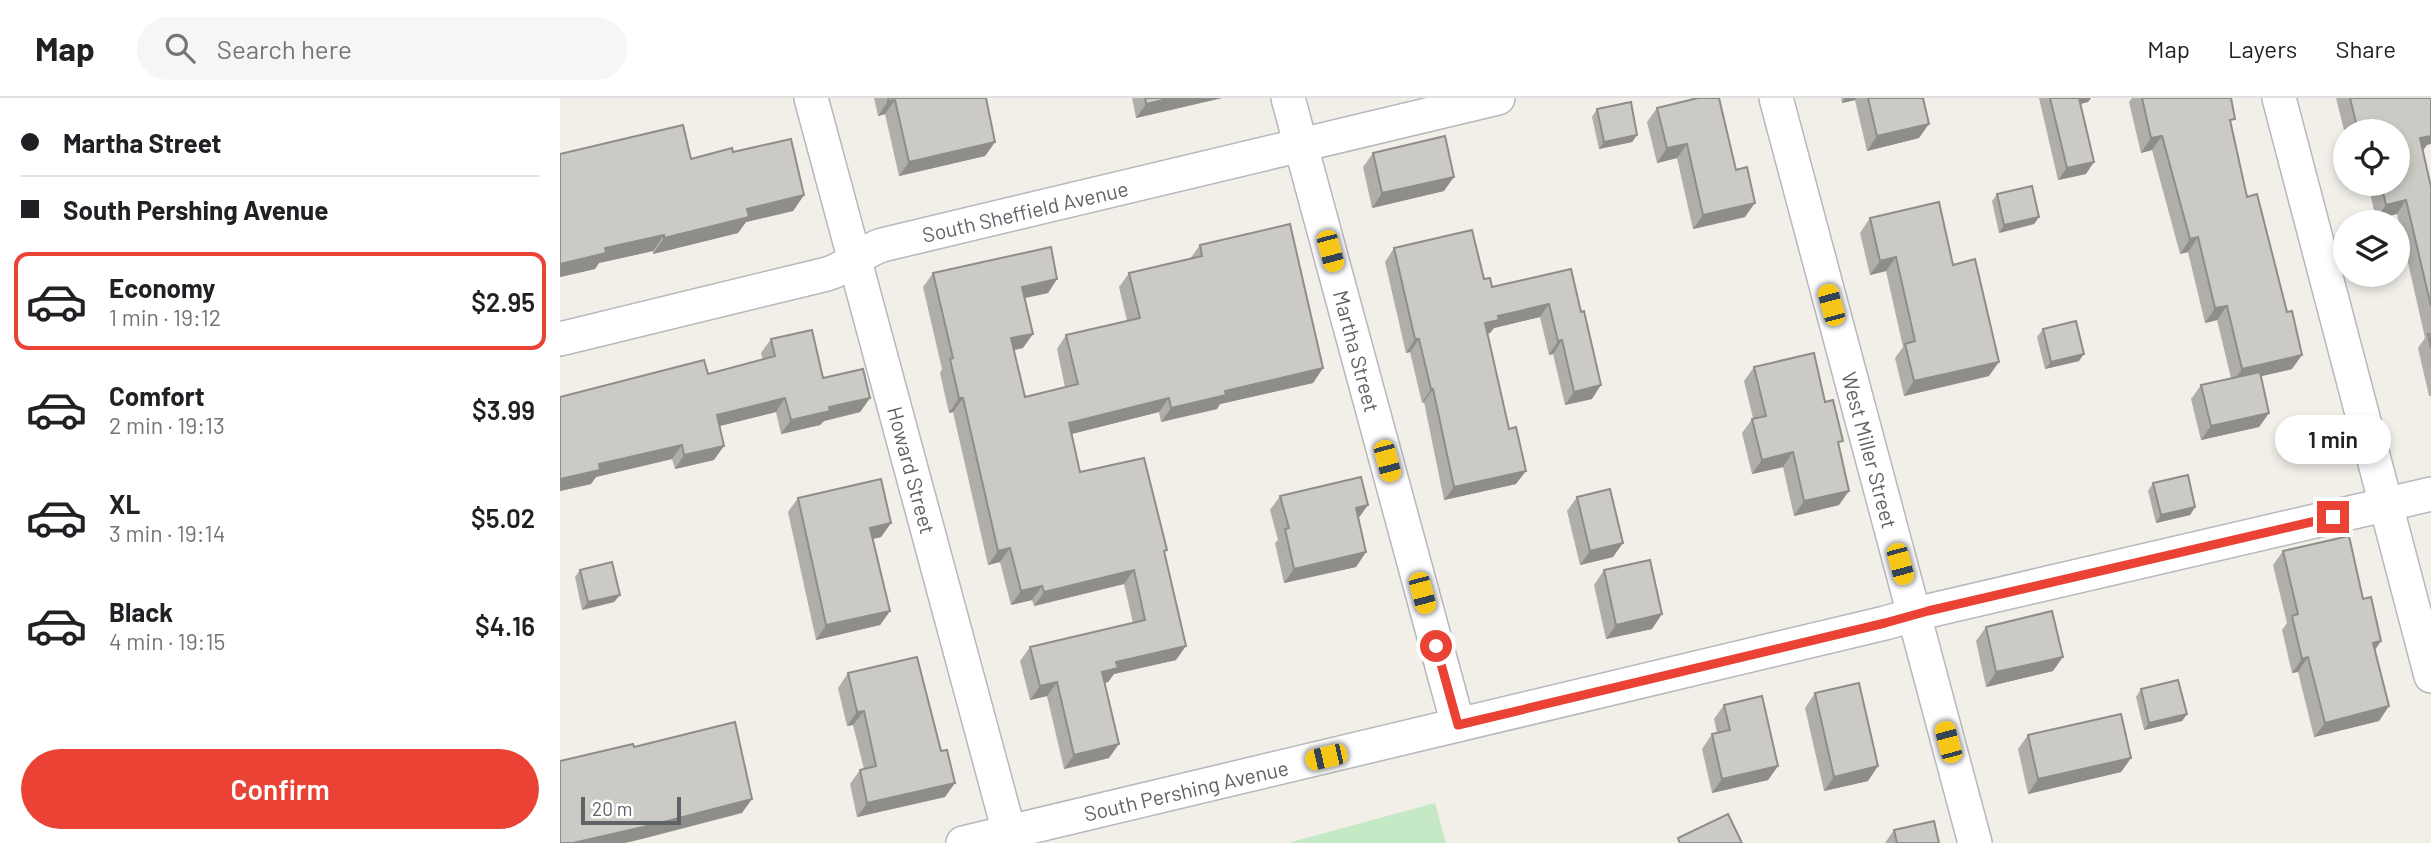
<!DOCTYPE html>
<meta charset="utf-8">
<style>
body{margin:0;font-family:Barlow,sans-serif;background:#f6f6f6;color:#202124;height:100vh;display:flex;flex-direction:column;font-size:26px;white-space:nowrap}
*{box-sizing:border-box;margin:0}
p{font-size:23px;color:#757577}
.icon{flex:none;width:38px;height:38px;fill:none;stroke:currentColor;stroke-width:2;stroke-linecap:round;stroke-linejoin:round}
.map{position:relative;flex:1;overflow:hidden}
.side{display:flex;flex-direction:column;background:#fff;width:560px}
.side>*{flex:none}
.banner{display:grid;align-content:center;height:154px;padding:0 21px;background:#fff}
.controls{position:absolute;left:1773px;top:21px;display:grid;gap:14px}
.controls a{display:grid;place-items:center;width:77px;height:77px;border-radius:50%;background:#fff;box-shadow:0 4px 10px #0003;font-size:35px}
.scale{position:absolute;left:21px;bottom:18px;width:100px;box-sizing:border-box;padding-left:7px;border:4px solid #5f6368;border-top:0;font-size:19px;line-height:24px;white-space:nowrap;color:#5f6368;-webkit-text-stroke:5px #fff;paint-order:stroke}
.end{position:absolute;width:32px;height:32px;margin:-16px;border:9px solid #ea4335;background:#fff;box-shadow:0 0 0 4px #fff}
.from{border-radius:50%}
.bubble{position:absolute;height:49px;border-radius:24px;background:#fff;box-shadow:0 4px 10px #0003;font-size:23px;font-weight:600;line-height:49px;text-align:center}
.car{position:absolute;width:21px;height:42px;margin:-21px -10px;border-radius:9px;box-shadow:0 0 5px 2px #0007;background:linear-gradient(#f5c518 24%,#345 0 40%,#f5c518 0 76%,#345 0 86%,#f5c518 0)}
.banner b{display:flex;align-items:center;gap:24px;height:66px;font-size:26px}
.banner b+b{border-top:2px solid #e0e0e0}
.banner i{width:18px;height:18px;background:#202124}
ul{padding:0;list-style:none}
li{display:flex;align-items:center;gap:21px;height:98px;margin:0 14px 10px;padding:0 7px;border:4px solid transparent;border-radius:14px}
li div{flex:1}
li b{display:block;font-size:26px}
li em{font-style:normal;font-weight:600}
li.current{border-color:#ea4335}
li>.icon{width:63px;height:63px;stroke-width:1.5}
.action{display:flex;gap:14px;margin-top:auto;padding:14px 21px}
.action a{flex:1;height:80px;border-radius:42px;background:#ea4335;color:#fff;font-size:28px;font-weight:600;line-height:80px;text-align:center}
header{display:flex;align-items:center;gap:42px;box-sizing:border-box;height:98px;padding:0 35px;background:#fff;border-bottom:2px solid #e0e0e0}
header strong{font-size:33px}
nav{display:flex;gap:38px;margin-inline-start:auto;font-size:24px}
.search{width:490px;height:63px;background:#f6f6f6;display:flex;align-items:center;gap:18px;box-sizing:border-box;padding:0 24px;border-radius:38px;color:#757577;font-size:26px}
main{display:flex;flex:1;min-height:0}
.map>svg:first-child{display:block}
.green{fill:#c5e8c5}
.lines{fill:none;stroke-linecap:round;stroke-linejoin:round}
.minor-casing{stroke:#b5b8bc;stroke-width:36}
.minor{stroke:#fff;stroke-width:33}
.wall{fill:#afaea9}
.shaded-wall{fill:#8f8d8a}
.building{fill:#cccac5;stroke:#8f8d8a;stroke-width:2}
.route{stroke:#ea4335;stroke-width:9}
.labels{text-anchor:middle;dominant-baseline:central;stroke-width:5;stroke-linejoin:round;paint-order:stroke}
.street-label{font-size:21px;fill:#5f6368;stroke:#fff}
</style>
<header>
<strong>Map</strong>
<div class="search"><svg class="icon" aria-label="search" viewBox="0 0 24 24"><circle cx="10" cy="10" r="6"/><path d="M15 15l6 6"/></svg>Search here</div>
<nav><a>Map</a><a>Layers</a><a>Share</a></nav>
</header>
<main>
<section class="side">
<div class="banner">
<b><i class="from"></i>Martha Street</b>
<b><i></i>South Pershing Avenue</b>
</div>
<ul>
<li class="current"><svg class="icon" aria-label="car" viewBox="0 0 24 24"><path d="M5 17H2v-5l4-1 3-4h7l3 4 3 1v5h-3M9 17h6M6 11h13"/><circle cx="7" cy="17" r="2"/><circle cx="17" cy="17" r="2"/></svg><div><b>Economy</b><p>1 min · 19:12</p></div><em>$2.95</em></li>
<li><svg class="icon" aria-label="car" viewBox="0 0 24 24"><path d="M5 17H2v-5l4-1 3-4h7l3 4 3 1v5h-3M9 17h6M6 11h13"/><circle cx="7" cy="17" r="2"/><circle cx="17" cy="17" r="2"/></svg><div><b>Comfort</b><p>2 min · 19:13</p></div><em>$3.99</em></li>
<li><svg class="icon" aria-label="car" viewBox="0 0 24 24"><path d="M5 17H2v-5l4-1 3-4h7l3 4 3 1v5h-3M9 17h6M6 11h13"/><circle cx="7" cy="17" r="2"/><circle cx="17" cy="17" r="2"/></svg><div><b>XL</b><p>3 min · 19:14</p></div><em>$5.02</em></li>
<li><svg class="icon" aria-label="car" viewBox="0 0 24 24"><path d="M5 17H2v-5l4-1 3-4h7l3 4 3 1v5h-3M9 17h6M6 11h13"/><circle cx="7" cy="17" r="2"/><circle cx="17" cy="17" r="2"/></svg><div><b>Black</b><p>4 min · 19:15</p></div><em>$4.16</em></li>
</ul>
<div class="action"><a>Confirm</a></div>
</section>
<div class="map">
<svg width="1871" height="745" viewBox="0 0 1871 745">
<rect width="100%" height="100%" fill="#f1efe8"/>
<path class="green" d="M 875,705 L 886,745 L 728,745 Z"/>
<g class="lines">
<defs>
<path id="minor" d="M 251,0 L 452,745
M 728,0 L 898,627
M 1216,0 L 1415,745
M 1719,0 L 1871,578
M 0,241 L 267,176 C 288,170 301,154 322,147 L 938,0
M 403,745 L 1325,525 L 1368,513 L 1871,396"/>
</defs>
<use href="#minor" class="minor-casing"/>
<use href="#minor" class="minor"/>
</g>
<path class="wall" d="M 314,0 L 426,0 L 435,44 L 425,58 L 339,78 L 325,16 L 318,18 Z
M 572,0 L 662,0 L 576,20 Z
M 1281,0 L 1363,0 L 1359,40 L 1307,53 L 1295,2 L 1282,5 Z
M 1479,0 L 1531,0 L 1528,4 L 1521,6 L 1526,76 L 1498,82 Z
M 1572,0 L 1671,0 L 1671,27 L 1687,99 L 1732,271 L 1701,278 L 1709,315 L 1699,329 L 1641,342 L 1631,301 L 1641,287 L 1671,280 L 1657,222 L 1645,225 L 1628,154 L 1620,156 L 1592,52 L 1581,55 L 1569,4 Z
M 1776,0 L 1871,0 L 1867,47 L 1864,51 L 1862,52 L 1871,89 L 1871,298 L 1869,298 L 1858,250 L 1865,240 L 1837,116 L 1816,121 L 1808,86 L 1838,86 L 1838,33 L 1785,33 L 1785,36 Z
M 1097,10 L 1176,72 L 1185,119 L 1133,131 L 1117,60 L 1097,65 L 1087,24 Z
M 1037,11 L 1077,37 L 1072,44 L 1039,51 L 1032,19 Z
M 173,54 L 244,97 L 233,113 L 186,124 L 178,135 L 93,156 L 93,153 L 39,165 L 35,171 L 0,179 L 131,61 Z
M 813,55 L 884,93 L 812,110 L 803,69 Z
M 1437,96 L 1479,119 L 1474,126 L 1439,135 L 1432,103 Z
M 1310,120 L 1393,167 L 1429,278 L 1344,298 L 1335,260 L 1343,249 L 1326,173 L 1310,177 L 1300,135 Z
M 640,147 L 763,270 L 753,285 L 660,306 L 657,311 L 601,324 L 599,314 L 512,336 L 520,374 L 605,456 L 616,562 L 554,576 L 548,584 L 545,585 L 549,660 L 504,671 L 487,598 L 470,602 L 460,563 L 470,549 L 573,525 L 564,486 L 474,508 L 472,502 L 451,507 L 440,464 L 428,467 L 393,314 L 389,315 L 380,275 L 382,271 L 363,189 L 373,175 L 497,181 L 488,195 L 464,200 L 463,250 L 454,252 L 465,299 L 505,289 L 497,251 L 506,237 L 567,223 L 559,189 L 569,175 L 630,161 Z
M 834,150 L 924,181 L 932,189 L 1011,171 L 1032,301 L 1005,307 L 993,256 L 989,257 L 980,219 L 934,230 L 930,235 L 927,236 L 956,386 L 884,402 L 864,304 L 862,305 L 850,254 L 846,255 L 825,164 Z
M 1483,231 L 1519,263 L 1485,271 L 1477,239 Z
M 211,241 L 263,280 L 310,300 L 300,314 L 264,323 L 260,327 L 221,336 L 216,314 L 160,328 L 154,362 L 115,371 L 112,361 L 36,379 L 31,386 L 0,393 L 0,299 L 148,276 L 203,262 L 201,255 Z
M 1194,269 L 1265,304 L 1279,348 L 1279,407 L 1234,418 L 1223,369 L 1192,376 L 1182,335 L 1193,320 L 1184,283 Z
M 1593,385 L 1635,409 L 1630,417 L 1596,425 L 1588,393 Z
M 720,398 L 798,420 L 806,454 L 796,469 L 724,485 L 715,445 L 718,442 L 710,412 Z
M 1017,399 L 1053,459 L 1020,467 L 1007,413 Z
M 238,400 L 331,425 L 321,439 L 313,441 L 330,513 L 320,527 L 256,542 L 228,414 Z
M 1723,453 L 1803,501 L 1821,543 L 1815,552 L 1829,608 L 1819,623 L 1754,639 L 1738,574 L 1732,575 L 1722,532 L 1727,525 L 1713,467 Z
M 20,472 L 60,497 L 54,504 L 22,512 L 15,479 Z
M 1044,472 L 1092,531 L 1046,541 L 1034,487 Z
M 1426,529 L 1493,573 L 1426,589 L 1416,543 Z
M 288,575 L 385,699 L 297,719 L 290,686 L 300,672 L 304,671 L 293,627 L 287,628 L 278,590 Z
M 1581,591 L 1627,616 L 1622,623 L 1584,632 L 1576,599 Z
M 1255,595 L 1318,668 L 1308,683 L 1264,693 L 1245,610 Z
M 1164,607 L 1218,668 L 1208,682 L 1152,695 L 1142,651 L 1152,636 L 1157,635 L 1154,621 Z
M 1468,637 L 1571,660 L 1561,674 L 1468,696 L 1458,651 Z
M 1334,732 L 1379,745 L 1325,745 Z"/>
<path class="shaded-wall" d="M 612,0 L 662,0 L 576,20 L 586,6 Z
M 1285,0 L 1296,0 L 1295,2 L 1282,5 Z
M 1516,0 L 1531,0 L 1528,4 L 1510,8 Z
M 335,2 L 325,16 L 318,18 L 328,3 Z
M 1369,26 L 1359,40 L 1307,53 L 1317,38 Z
M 1077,37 L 1072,44 L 1039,51 L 1044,44 Z
M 1871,37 L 1871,46 L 1867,47 L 1864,51 L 1850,54 L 1860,40 Z
M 1602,38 L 1592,52 L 1581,55 L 1591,40 Z
M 435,44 L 425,58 L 339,78 L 349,64 Z
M 1127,46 L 1117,60 L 1097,65 L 1107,50 Z
M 1534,64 L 1526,76 L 1498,82 L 1507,70 Z
M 894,79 L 884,93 L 812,110 L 822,95 Z
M 244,97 L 233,113 L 186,124 L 178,135 L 93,156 L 104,140 L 187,111 Z
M 1846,102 L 1837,116 L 1816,121 L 1826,107 Z
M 1195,105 L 1185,119 L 1133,131 L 1143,117 Z
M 1479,119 L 1474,126 L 1439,135 L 1444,127 Z
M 104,137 L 93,153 L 39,165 L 35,171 L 0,179 L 0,166 L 45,150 Z
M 1638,139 L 1628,154 L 1620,156 L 1630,141 Z
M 1336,159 L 1326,173 L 1310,177 L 1320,163 Z
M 497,181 L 488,195 L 452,203 L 462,189 Z
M 989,206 L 980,219 L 934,230 L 930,235 L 915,239 L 925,225 L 938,218 Z
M 1667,208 L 1657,222 L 1645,225 L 1655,210 Z
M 473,236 L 463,250 L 441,255 L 451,240 Z
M 855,241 L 859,241 L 850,254 L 846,255 Z
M 1002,242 L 993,256 L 989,257 L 998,243 Z
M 1524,256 L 1519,263 L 1485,271 L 1491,264 Z
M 1742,257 L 1732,271 L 1672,285 L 1682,271 Z
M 1439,264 L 1429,278 L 1344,298 L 1354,283 Z
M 763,270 L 753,285 L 660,306 L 657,311 L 601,324 L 611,310 L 665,293 Z
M 1041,287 L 1032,301 L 1005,307 L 1014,294 Z
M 871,291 L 873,291 L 864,304 L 862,305 Z
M 225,300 L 216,314 L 147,331 L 157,317 Z
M 310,300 L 300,314 L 264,323 L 260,327 L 221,336 L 231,322 L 269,309 Z
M 399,300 L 403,300 L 393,314 L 389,315 Z
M 609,300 L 599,314 L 499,339 L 509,325 Z
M 1709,315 L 1699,329 L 1641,342 L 1651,328 Z
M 122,347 L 112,361 L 36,379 L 31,386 L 0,393 L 0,381 L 39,366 Z
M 164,348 L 154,362 L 115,371 L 124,357 Z
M 1233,354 L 1223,369 L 1192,376 L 1202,362 Z
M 966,373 L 956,386 L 884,402 L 894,389 Z
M 1289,393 L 1279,407 L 1234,418 L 1244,403 Z
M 808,407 L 798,421 L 796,410 Z
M 1635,409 L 1630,417 L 1596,425 L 1601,417 Z
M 331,425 L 321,439 L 300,444 L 310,430 Z
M 1063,445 L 1053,459 L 1020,467 L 1030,453 Z
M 450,450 L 440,464 L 428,467 L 438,453 Z
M 806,454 L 796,469 L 724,485 L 734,471 Z
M 574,472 L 564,486 L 474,508 L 484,494 Z
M 482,488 L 472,502 L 451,507 L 461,493 Z
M 60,497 L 54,504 L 22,512 L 28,504 Z
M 330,513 L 320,527 L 256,542 L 266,527 Z
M 1102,516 L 1092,531 L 1046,541 L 1056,527 Z
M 1821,543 L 1811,557 L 1813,545 Z
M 626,548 L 616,562 L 554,576 L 548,584 L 532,588 L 542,574 L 556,564 Z
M 1503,559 L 1493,573 L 1426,589 L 1436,574 Z
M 1748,559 L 1738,574 L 1732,575 L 1742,561 Z
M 497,584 L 487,598 L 470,602 L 480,588 Z
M 1829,608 L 1819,623 L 1754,639 L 1765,625 Z
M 304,613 L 293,627 L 287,628 L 297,614 Z
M 1627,616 L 1622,623 L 1584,632 L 1589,625 Z
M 559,646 L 549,660 L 504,671 L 514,657 Z
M 1571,660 L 1561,674 L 1468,696 L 1478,681 Z
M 1218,668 L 1208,682 L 1152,695 L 1162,681 Z
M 1318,668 L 1308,683 L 1264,693 L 1274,679 Z
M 395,685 L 385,699 L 297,719 L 307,705 Z
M 192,701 L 182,715 L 82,741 L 65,745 L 13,745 Z"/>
<path class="building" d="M 328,0 L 426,0 L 435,44 L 349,64 L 335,2 L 328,3 Z
M 585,0 L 612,0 L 586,6 Z
M 1138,0 L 1159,0 L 1176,72 L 1187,69 L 1195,105 L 1143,117 L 1127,46 L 1107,50 L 1097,10 Z
M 1308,0 L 1363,0 L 1369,26 L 1317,38 Z
M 1490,0 L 1519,0 L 1534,64 L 1507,70 Z
M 1582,0 L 1671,0 L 1675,21 L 1670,22 L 1687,99 L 1697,96 L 1727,214 L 1732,213 L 1742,257 L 1682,271 L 1667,208 L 1655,210 L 1638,139 L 1630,141 L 1602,38 L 1591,40 Z
M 1790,0 L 1871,0 L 1871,38 L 1860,40 L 1871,89 L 1871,208 L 1846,102 L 1826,107 L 1821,86 L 1838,86 L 1838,33 L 1798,33 Z
M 1071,4 L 1077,37 L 1044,44 L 1037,11 Z
M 123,27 L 131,61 L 172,50 L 173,54 L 231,41 L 244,97 L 187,111 L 189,119 L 104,140 L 104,137 L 45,150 L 46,155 L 0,166 L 0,56 Z
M 885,38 L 894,79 L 822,95 L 813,55 Z
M 1472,88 L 1479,119 L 1444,127 L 1437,96 Z
M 1379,104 L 1393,167 L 1415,161 L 1439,264 L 1354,283 L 1345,246 L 1355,243 L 1336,159 L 1320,163 L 1310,120 Z
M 730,126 L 763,270 L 665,293 L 666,297 L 611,310 L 609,300 L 509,325 L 520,374 L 584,360 L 607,452 L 604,453 L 626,548 L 556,564 L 558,570 L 542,574 L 559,646 L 514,657 L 497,584 L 480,588 L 470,549 L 585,522 L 574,472 L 484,494 L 482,488 L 461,493 L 450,450 L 438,453 L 403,300 L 399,300 L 390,261 L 393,260 L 373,175 L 491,149 L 497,181 L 462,189 L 473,236 L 451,240 L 465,299 L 518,286 L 506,237 L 580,220 L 569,175 L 642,158 L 640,147 Z
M 912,132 L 924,181 L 930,180 L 932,189 L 1011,171 L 1021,214 L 1024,213 L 1041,287 L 1014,294 L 1002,242 L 998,243 L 989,206 L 938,218 L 939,222 L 925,225 L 949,331 L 956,329 L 966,373 L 894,389 L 873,291 L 871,291 L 859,241 L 855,241 L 834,150 Z
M 1516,223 L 1524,256 L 1491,264 L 1483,231 Z
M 252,232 L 263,280 L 303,271 L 310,300 L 269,309 L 270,313 L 231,322 L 225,300 L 157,317 L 164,348 L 124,357 L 122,347 L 39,366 L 40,372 L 0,381 L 0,299 L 144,262 L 148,276 L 215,258 L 211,241 Z
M 1868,236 L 1871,236 L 1871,250 Z
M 1254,255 L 1265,304 L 1273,302 L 1283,343 L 1278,344 L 1289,393 L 1244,403 L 1233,354 L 1202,362 L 1192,321 L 1206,318 L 1194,269 Z
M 1700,274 L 1709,315 L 1651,328 L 1641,287 Z
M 1628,377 L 1635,409 L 1601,417 L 1593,385 Z
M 801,379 L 808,407 L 796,410 L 806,454 L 734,471 L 725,431 L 729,430 L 720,398 Z
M 321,381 L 331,425 L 310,430 L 330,513 L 266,527 L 238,400 Z
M 1050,391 L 1063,445 L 1030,453 L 1017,399 Z
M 1789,438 L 1803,501 L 1811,499 L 1821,543 L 1813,545 L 1829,608 L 1765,625 L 1748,559 L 1742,561 L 1732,518 L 1738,516 L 1723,453 Z
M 1090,462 L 1102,516 L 1056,527 L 1044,472 Z
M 52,464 L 60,497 L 28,504 L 20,472 Z
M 1492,513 L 1503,559 L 1436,574 L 1426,529 Z
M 357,559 L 381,653 L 387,652 L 395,685 L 307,705 L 300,672 L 316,668 L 304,613 L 297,614 L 288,575 Z
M 1618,582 L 1627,616 L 1589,625 L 1581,591 Z
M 1299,585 L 1318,668 L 1274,679 L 1255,595 Z
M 1202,598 L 1218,668 L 1162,681 L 1152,636 L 1170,632 L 1164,607 Z
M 1561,616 L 1571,660 L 1478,681 L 1468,637 Z
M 175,624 L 192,701 L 92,727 L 13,745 L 0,745 L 0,663 L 73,646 L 74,649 Z
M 1168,716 L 1182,745 L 1120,745 L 1118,740 Z
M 1374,723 L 1379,745 L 1337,745 L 1334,732 Z"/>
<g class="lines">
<path class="route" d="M 876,548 L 898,627 L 1325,525 L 1368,513 L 1773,419"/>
</g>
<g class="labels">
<g class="street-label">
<text transform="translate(465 113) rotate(-13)">South Sheffield Avenue</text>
<text transform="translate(797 253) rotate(75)">Martha Street</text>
<text transform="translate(1310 352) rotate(75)">West Miller Street</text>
<text transform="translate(352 372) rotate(75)">Howard Street</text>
<text transform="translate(626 692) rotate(-13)">South Pershing Avenue</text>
</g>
</g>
</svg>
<div class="controls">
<a><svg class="icon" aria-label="locate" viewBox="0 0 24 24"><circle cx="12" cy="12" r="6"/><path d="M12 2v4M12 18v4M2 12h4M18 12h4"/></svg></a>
<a><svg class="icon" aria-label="layers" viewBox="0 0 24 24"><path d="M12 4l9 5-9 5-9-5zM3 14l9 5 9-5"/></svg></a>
</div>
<div class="scale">20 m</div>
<i class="end from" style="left:876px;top:548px"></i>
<i class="end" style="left:1773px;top:419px"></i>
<div class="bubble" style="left:1715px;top:317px;width:116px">1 min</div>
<i class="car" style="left:770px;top:153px;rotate:165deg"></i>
<i class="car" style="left:1271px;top:207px;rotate:345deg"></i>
<i class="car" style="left:827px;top:363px;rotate:165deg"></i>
<i class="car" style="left:1340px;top:466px;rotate:165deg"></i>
<i class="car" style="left:862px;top:495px;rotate:165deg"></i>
<i class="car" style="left:1388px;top:644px;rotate:345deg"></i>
<i class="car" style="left:766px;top:659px;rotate:257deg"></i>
</div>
</main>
